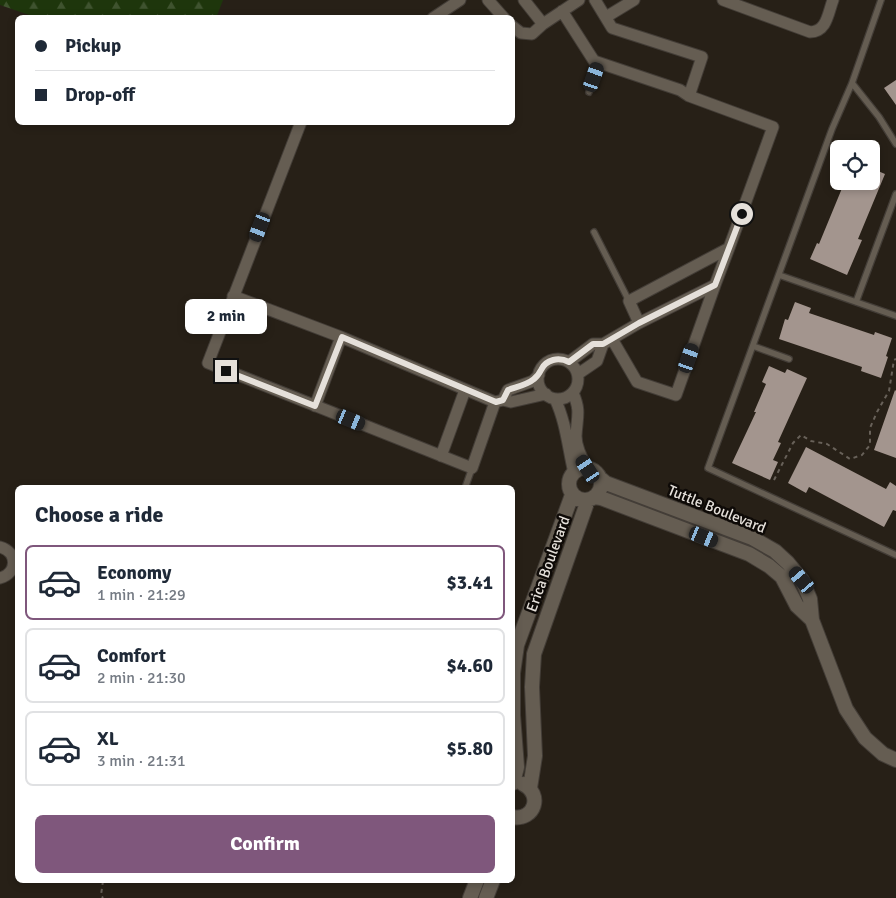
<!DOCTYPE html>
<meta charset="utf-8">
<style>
body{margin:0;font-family:Signika,sans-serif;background:#f2f2f3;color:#1f2937;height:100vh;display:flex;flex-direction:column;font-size:19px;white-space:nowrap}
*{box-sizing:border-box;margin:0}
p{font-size:16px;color:#747a83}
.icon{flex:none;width:28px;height:28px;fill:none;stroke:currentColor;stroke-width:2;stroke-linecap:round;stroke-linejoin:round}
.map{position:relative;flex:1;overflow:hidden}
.sheet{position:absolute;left:15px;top:485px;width:500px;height:398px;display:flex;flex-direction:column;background:#fff;border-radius:8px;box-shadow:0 2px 8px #0003}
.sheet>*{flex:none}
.banner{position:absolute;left:15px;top:15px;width:500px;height:110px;border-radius:8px;box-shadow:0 2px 8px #0003;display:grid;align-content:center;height:110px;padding:0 20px;background:#fff}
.buttons{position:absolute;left:830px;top:140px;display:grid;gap:10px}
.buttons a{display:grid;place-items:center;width:50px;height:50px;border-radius:8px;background:#fff;box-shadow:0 2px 8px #0003;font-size:25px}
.end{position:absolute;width:22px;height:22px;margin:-11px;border:6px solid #e5e0da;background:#111;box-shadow:0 0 0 2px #111}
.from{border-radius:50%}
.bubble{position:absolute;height:35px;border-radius:8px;background:#fff;box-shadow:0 2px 8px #0003;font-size:16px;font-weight:700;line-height:35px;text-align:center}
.car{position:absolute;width:15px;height:30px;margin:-15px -8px;border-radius:6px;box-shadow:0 0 4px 1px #0007;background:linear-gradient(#222 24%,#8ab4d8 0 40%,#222 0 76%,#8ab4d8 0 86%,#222 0)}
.banner b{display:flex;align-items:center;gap:18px;height:48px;font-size:19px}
.banner b+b{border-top:1px solid #e0e1e3}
.banner i{width:12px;height:12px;background:#1f2937}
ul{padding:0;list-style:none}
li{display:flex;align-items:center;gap:15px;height:75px;margin:0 10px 8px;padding:0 10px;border:2px solid #e0e1e3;border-radius:8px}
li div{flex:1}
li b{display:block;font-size:19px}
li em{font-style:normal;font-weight:700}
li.active{border-color:#7f577c}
li>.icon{width:45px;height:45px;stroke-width:1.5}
h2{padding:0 20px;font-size:22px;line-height:60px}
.button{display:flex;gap:10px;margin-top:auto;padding:10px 20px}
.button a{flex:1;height:58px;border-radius:8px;background:#7f577c;color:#fff;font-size:20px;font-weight:700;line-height:58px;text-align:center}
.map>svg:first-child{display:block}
.forest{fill:url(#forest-firs)}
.building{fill:#a3958e}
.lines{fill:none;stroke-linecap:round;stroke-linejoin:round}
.service-casing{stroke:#433d37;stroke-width:8}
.minor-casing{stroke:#433d37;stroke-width:13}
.tertiary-casing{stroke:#433d37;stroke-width:16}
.path{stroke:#686159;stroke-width:2;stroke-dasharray:4 4;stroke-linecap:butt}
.service{stroke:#655d52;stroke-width:5.5}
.minor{stroke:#655d52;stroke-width:11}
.tertiary{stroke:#655d52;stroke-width:14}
.route{stroke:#e5e0da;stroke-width:6}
.labels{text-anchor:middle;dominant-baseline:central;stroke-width:5;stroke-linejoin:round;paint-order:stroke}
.street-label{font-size:15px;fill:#e5e0da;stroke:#0e0a07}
</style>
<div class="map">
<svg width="896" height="898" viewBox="0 0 896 898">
<defs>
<pattern id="forest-firs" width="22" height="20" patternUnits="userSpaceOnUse" patternTransform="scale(1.25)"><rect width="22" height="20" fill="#1e360c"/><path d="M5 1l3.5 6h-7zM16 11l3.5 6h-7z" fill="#3f532f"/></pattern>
</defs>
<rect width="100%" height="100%" fill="#272017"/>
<path class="forest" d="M 0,0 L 223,0 L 216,18 L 35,17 L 0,5 Z"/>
<path class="building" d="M 896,80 L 896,105 L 884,88 Z
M 871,168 L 885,174 L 858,239 L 862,240 L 847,275 L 810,259 L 817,243 L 819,244 L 845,181 L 871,181 Z
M 795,302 L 811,308 L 809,313 L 874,335 L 875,332 L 892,338 L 886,356 L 888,357 L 881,378 L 861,371 L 862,367 L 779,339 L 785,319 L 788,320 Z
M 769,366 L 785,373 L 787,369 L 807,378 L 778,442 L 781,443 L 773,460 L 778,462 L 770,480 L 732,463 L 756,412 L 754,412 L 766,384 L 762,382 Z
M 895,390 L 896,391 L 896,458 L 874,450 Z
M 806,447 L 886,489 L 890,482 L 896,486 L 896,511 L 893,510 L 884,527 L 809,487 L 806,493 L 788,483 Z"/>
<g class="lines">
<defs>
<path id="service" d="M 881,0 L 852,83 L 879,117 L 896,144
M 852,83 L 832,129 L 708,468 L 896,555
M 589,92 L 600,63
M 594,232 L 629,301
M 779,275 L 856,302 L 896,194
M 856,302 L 896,316
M 753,346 L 789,359
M 465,488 L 472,468"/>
<path id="minor" d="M 488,0 L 504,18
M 524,0 L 543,24 L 579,0
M 595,0 L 612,28 L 702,57 L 689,96 L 773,127 L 729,248
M 723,0 L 810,32 C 827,32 828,13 833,0
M 562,11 L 594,61 L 680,90 L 689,96
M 606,17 L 634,0
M 433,18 L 460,0
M 512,26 L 521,33 L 532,34 L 543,24
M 233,296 L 341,337 L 495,402 L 472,468 L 208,363 L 301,122
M 612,339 L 637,382 L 676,395 L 715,285
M538 379a20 20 0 1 1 40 0a20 20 0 1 1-40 0Z
M 569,362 L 593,344 L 603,344 L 639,323 L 715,285 L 729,248 L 629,301 L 639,323
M 578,374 L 597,361 L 603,344
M 573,393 C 581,411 577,417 576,436 C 576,448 582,459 588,469
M 555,399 C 566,422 568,448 574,473
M 503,400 L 508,390 L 533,381 L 539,375
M 495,402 L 503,400 L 511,402 L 546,394
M 315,406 L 341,337
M 441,456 L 465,390
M 0,547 C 18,552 18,573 0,578"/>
<path id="tertiary" d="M569 484a16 16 0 1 1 32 0a16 16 0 1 1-32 0Z
M 599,477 L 606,483 L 752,538 L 775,551 L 788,563 L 802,580 L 810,599 L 812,620 L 846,709 L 865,738 L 883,754 L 896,760
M 595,497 L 601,498 L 749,554 L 769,566 L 782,577 L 797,606 L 812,620
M 513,783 L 517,767 L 513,715 L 513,673 L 517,645 L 572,495
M 530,788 L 535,756 L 532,687 L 534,654 L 588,500
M 512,817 C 535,821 543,794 523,784
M 470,898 L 477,880
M 486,898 L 493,880"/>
</defs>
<use href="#service" class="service-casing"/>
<use href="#minor" class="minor-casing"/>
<use href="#tertiary" class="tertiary-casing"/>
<path class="path" d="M 774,480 L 793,443 L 801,435 L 811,441 L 827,444 L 850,459 L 862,455 L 870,445 L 870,428 L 877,412 L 889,391 L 894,360 L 896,359
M 103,881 L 101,895 L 103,898"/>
<use href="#service" class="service"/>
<use href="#minor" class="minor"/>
<use href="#tertiary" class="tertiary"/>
</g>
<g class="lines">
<path class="route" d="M 226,371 L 315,406 L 342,337 L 496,402 L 503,400 L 508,390 C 516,387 527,385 534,379 C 538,376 539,374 541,370 C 546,359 559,357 569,362 L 593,344 L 603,344 L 639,323 L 715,285 L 742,214"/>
</g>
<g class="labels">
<g class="street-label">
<text transform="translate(717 509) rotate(22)">Tuttle Boulevard</text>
<text transform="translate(548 564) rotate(-70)">Erica Boulevard</text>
</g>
</g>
</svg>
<div class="buttons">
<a><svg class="icon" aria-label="locate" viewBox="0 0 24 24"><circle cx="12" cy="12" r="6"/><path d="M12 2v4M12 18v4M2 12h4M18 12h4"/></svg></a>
</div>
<i class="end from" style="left:742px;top:214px"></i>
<i class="end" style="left:226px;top:371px"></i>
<div class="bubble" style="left:185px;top:299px;width:82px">2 min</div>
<i class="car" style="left:594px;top:77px;rotate:19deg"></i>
<i class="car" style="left:260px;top:227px;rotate:201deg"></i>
<i class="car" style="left:689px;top:358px;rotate:19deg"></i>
<i class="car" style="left:351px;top:420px;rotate:112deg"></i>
<i class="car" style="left:588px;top:469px;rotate:327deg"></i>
<i class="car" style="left:704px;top:537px;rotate:112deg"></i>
<i class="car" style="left:802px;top:580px;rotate:320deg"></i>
<div class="banner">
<b><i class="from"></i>Pickup</b>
<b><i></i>Drop-off</b>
</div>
<section class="sheet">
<h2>Choose a ride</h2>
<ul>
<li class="active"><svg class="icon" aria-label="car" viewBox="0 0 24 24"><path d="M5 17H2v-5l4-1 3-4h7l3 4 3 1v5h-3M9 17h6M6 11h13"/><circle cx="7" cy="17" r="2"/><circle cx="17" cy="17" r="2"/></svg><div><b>Economy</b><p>1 min · 21:29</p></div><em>$3.41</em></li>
<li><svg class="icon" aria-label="car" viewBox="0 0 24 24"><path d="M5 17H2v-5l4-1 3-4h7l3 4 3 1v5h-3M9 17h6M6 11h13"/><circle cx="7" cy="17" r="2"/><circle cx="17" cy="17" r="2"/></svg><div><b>Comfort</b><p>2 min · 21:30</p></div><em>$4.60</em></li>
<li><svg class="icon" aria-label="car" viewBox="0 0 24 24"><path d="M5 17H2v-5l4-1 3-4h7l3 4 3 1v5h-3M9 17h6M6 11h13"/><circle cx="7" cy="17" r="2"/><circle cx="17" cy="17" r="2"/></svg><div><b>XL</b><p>3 min · 21:31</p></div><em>$5.80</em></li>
</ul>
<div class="button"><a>Confirm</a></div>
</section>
</div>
